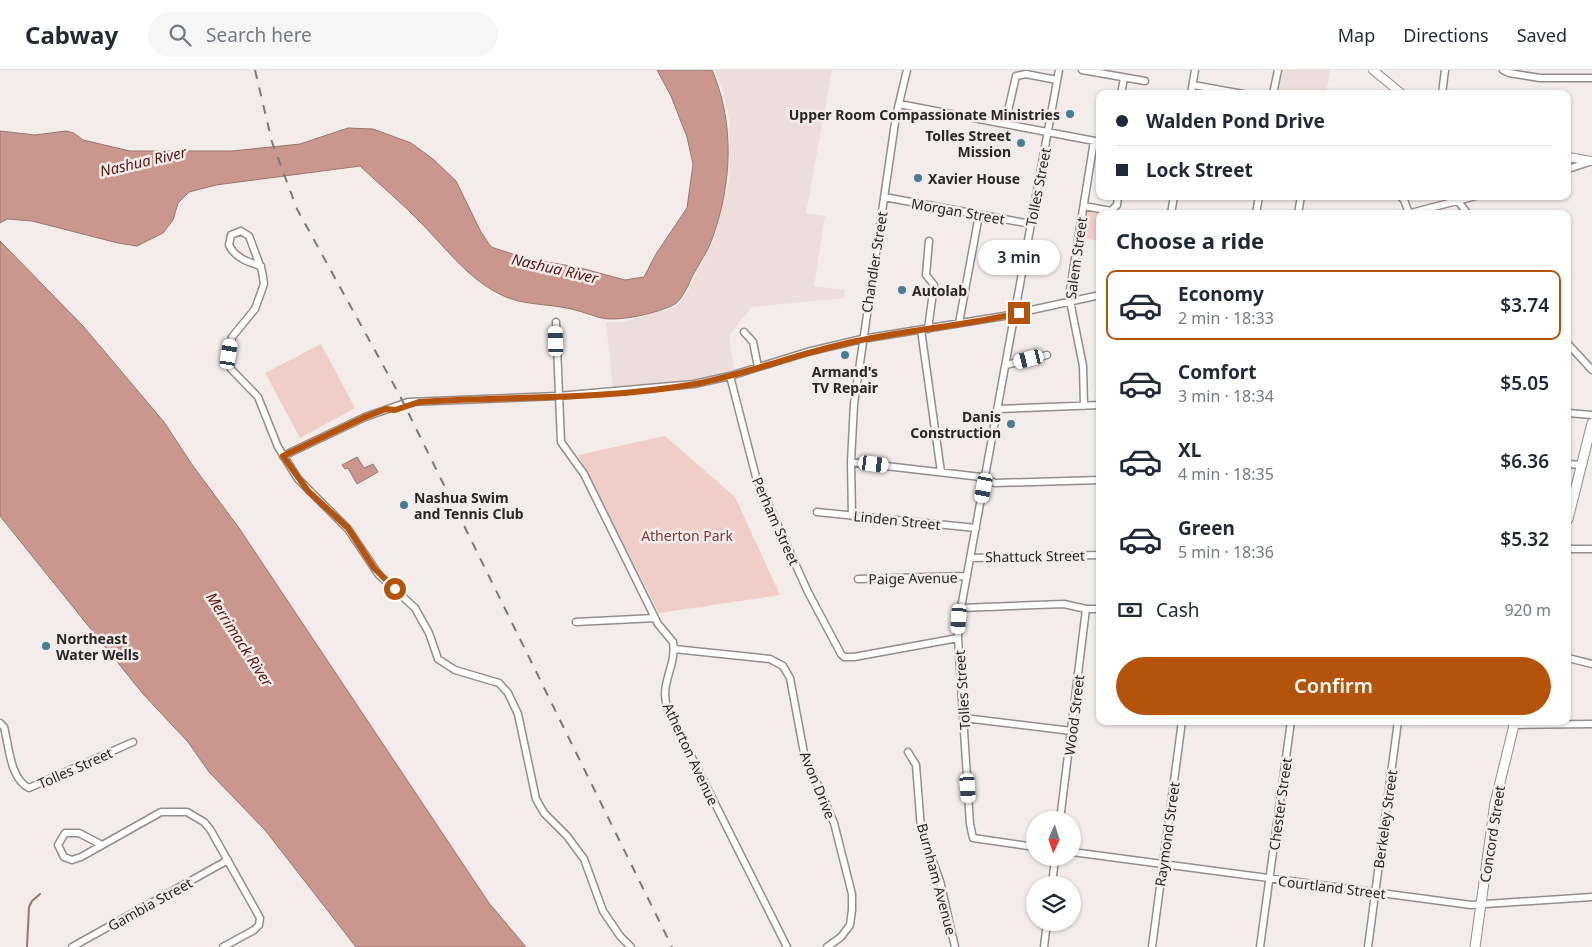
<!DOCTYPE html>
<meta charset="utf-8">
<style>
body{margin:0;font-family:"Noto Sans",sans-serif;background:#f6f6f7;color:#1f2937;height:100vh;display:flex;flex-direction:column;font-size:19px;white-space:nowrap}
*{box-sizing:border-box;margin:0}
p{font-size:16px;color:#747a83}
.icon{flex:none;width:28px;height:28px;fill:none;stroke:currentColor;stroke-width:2;stroke-linecap:round;stroke-linejoin:round}
.map{position:relative;flex:1;overflow:hidden}
.side{position:absolute;left:1096px;top:140px;width:475px;height:515px;display:flex;flex-direction:column;background:#fff;border-radius:10px;box-shadow:0 1px 4px #0004}
.side>*{flex:none}
.banner{position:absolute;left:1096px;top:20px;width:475px;height:110px;border-radius:10px;box-shadow:0 1px 4px #0004;display:grid;align-content:center;height:110px;padding:0 20px;background:#fff}
.needle{width:32px;rotate:183deg}
.tools{position:absolute;left:1026px;top:741px;display:grid;gap:10px}
.tools a{display:grid;place-items:center;width:55px;height:55px;border-radius:50%;background:#fff;box-shadow:0 1px 4px #0004;font-size:25px}
.end{position:absolute;width:22px;height:22px;margin:-11px;border:6px solid #b45309;background:#fff;box-shadow:0 0 0 2px #fff}
.from{border-radius:50%}
.bubble{position:absolute;height:35px;border-radius:18px;background:#fff;box-shadow:0 1px 4px #0004;font-size:16px;font-weight:600;line-height:35px;text-align:center}
.car{position:absolute;width:15px;height:30px;margin:-15px -8px;border-radius:6px;box-shadow:0 0 4px 1px #0007;background:linear-gradient(#fff 24%,#345 0 40%,#fff 0 76%,#345 0 86%,#fff 0)}
.banner b{display:flex;align-items:center;gap:18px;height:48px;font-size:19px}
.banner b+b{border-top:1px solid #e0e1e3}
.banner i{width:12px;height:12px;background:#1f2937}
ul{padding:0;list-style:none}
li{display:flex;align-items:center;gap:15px;height:70px;margin:0 10px 8px;padding:0 10px;border:2px solid transparent;border-radius:10px}
li div{flex:1}
li b{display:block;font-size:19px}
li em{font-style:normal;font-weight:600}
li.current{border-color:#b45309}
li>.icon{width:45px;height:45px;stroke-width:1.5}
h2{padding:0 20px;font-size:22px;line-height:60px}
.pay{display:flex;align-items:center;gap:12px;height:55px;padding:0 20px;font-size:19px}
.pay p{margin-inline-start:auto}
.primary-button{display:flex;gap:10px;margin-top:auto;padding:10px 20px}
.primary-button a{flex:1;height:58px;border-radius:30px;background:#b45309;color:#fff;font-size:20px;font-weight:600;line-height:58px;text-align:center}
header{display:flex;align-items:center;gap:30px;box-sizing:border-box;height:70px;padding:0 25px;background:#fff;border-bottom:1px solid #e0e1e3}
header strong{font-size:24px}
nav{display:flex;gap:28px;margin-inline-start:auto;font-size:18px}
.search{width:350px;height:45px;background:#f6f6f7;display:flex;align-items:center;gap:12px;box-sizing:border-box;padding:0 18px;border-radius:28px;color:#747a83;font-size:19px}
.map>svg:first-child{display:block}
.built{fill:#eededb}
.green{fill:#f1cdc7}
.water{fill:#ca978e;stroke:#9a756f}
.lines{fill:none;stroke-linecap:round;stroke-linejoin:round}
.stream{stroke:#9a756f;stroke-width:2}
.minor-casing{stroke:#948d8c;stroke-width:9}
.tertiary-casing{stroke:#948d8c;stroke-width:10}
.secondary-casing{stroke:#948d8c;stroke-width:11}
.minor{stroke:#fff;stroke-width:6}
.tertiary{stroke:#fff;stroke-width:8}
.secondary{stroke:#fff;stroke-width:9}
.rail{stroke:#7d7877;stroke-width:2;stroke-dasharray:9 9;stroke-linecap:butt}
.route{stroke:#b45309;stroke-width:6}
.poi-dot{fill:#417d95;stroke:#f3ecea;stroke-width:2}
.labels{text-anchor:middle;dominant-baseline:central;stroke-width:5;stroke-linejoin:round;paint-order:stroke}
.poi-label{font-size:14px;font-weight:bold;fill:#2a2727;stroke:#f3ecea;text-anchor:start}
.street-label{font-size:14px;fill:#2a2727;stroke:#f3ecea}
.park-label{font-size:14px;fill:#7b3931;stroke:#f3ecea}
.water-label{font-size:15px;font-style:italic;fill:#561711;stroke:#f3ecea}
</style>
<header>
<strong>Cabway</strong>
<div class="search"><svg class="icon" aria-label="search" viewBox="0 0 24 24"><circle cx="10" cy="10" r="6"/><path d="M15 15l6 6"/></svg>Search here</div>
<nav><a>Map</a><a>Directions</a><a>Saved</a></nav>
</header>
<div class="map">
<svg width="1592" height="877" viewBox="0 0 1592 877">
<rect width="100%" height="100%" fill="#f3ecea"/>
<path class="built" d="M 715,0 L 832,0 L 806,143 L 825,146 L 814,216 L 845,220 L 844,228 L 752,237 L 729,265 L 734,300 L 697,309 L 613,320 L 606,252 L 623,252 L 676,237 L 686,225 L 714,169 L 729,110 L 730,92 L 730,54 L 723,20 Z
M 1282,0 L 1330,0 L 1326,24 L 1278,24 Z"/>
<path class="green" d="M 1086,141 L 1102,144 L 1100,144 L 1100,171 L 1081,168 Z
M 321,274 L 355,338 L 300,368 L 265,303 Z
M 665,366 L 735,427 L 780,525 L 659,543 L 578,385 Z"/>
<path class="water" d="M 657,0 L 712,0 C 735,53 732,115 712,169 C 708,181 700,192 694,203 C 690,211 683,229 675,234 C 659,243 619,252 601,248 C 588,244 575,239 561,237 C 542,234 523,234 506,227 C 470,212 447,179 421,153 C 402,133 380,115 360,96 L 216,115 L 189,122 L 178,133 L 173,150 L 163,163 L 137,176 L 118,173 L 32,151 L 7,149 L 0,153 L 0,61 L 35,65 L 66,61 L 74,63 L 83,70 L 130,81 L 232,81 L 300,74 L 348,58 L 373,59 L 411,73 L 433,89 L 456,111 L 481,162 L 491,177 L 528,189 L 577,197 L 625,210 L 644,207 L 656,184 L 687,138 L 693,94 L 687,67 L 671,26 Z
M 0,171 L 83,256 L 164,352 L 193,396 L 239,458 L 489,833 L 526,877 L 356,877 L 265,760 L 209,702 L 188,672 L 143,624 L 0,446 Z
M 357,387 L 364,398 L 373,394 L 378,402 L 357,414 L 348,398 L 345,399 L 342,395 Z"/>
<g class="lines">
<path class="stream" d="M 27,877 L 29,837 L 32,831 L 40,824"/>
<defs>
<path id="minor" d="M 1082,0 L 1145,11
M 1503,0 L 1509,3 L 1540,8 L 1592,8
M 1193,15 L 1243,24
M 1121,24 L 1124,8
M 1191,24 L 1195,0
M 1273,24 L 1278,0
M 1442,24 L 1445,0
M 899,34 L 1100,72
M 1005,54 L 1016,6 L 1026,4 L 1057,10
M 1568,99 L 1592,91
M 1400,126 L 1404,130 L 1409,143
M 1454,126 L 1468,144
M 884,127 L 1031,154
M 1084,136 L 1111,141 L 1117,135 L 1118,126
M 1171,144 L 1174,126
M 1256,144 L 1259,126
M 1298,144 L 1301,126
M 1407,144 L 1476,126
M 261,196 C 248,192 235,188 229,175 L 231,165 L 241,161 L 249,166 L 262,201 L 264,214 L 255,239 L 232,267 L 229,284 L 231,299 L 258,327 L 278,377 L 298,409 L 348,459 L 379,505 L 415,538 L 429,563 L 438,589 L 455,600 L 499,613 L 508,623 L 518,644 L 536,729 L 544,743 L 567,766 L 584,789 L 603,841 L 620,866 L 631,877
M 556,252 L 561,372 L 584,404 L 658,554 L 673,572 C 677,597 658,614 668,640 L 787,877
M 959,253 L 979,145
M 928,259 L 934,215 L 926,205 L 929,171
M 921,260 L 941,402
M 744,262 L 753,272 L 758,297
M 1568,274 L 1592,300
M 1006,295 L 1047,285
M 730,306 L 756,407 L 808,522 L 841,584 L 844,587 L 854,587 L 958,568
M 1084,336 L 1083,296 L 1069,226 L 1094,71
M 998,339 L 1100,335
M 1568,343 L 1592,345
M 283,386 L 365,347 L 408,332 L 558,326 L 694,314 L 730,306 L 807,282 L 862,269 L 1004,246 L 1100,225
M 851,392 L 981,407 L 995,413 L 1100,410
M 1568,394 L 1582,395
M 817,442 L 976,458
M 852,446 L 851,392 L 854,334 L 896,46 L 907,0
M 1568,479 L 1592,479
M 971,488 L 1100,485
M 858,509 L 967,506
M 961,538 L 1064,534 L 1086,539 L 1100,539
M 576,552 L 655,548
M 674,579 L 770,589 L 783,596 L 790,608 L 804,683 L 834,753 L 852,824 L 852,840 L 850,855 L 841,867 L 827,877
M 1568,588 L 1592,594
M 964,648 L 1072,661
M 0,653 L 4,657 C 9,676 10,709 29,718 L 133,672
M 1514,655 L 1592,654
M 908,682 L 916,695 L 921,759 L 940,811 L 955,877
M 1060,750 L 1086,539
M 102,775 L 79,763 L 65,763 L 58,775 L 64,787 L 72,790 L 81,787 L 161,742 L 187,742 L 204,752 L 210,759 L 260,848 L 259,855 L 254,860 L 223,877
M 1035,777 L 973,768 L 970,754 L 958,568 L 959,549 L 1059,0
M 1072,782 L 1471,835 L 1592,827
M 1052,815 L 1055,788
M 72,877 L 228,790
M 1044,877 L 1047,852
M 1152,877 L 1182,651
M 1260,877 L 1291,651
M 1368,877 L 1398,651"/>
<path id="tertiary" d="M 1373,0 L 1402,24
M 1568,87 L 1592,91"/>
<path id="secondary" d="M 1568,449 L 1592,353
M 1475,877 L 1495,733 L 1515,651"/>
</defs>
<use href="#minor" class="minor-casing"/>
<use href="#tertiary" class="tertiary-casing"/>
<use href="#secondary" class="secondary-casing"/>
<use href="#minor" class="minor"/>
<use href="#tertiary" class="tertiary"/>
<use href="#secondary" class="secondary"/>
<path class="rail" d="M 255,0 L 272,72 L 297,139 L 400,326 L 672,877"/>
</g>
<g class="lines">
<path class="route" d="M 395,519 L 374,498 L 348,458 L 308,421 L 283,386 L 365,347 L 386,339 L 395,340 L 419,332 C 510,326 604,330 695,314 C 747,304 796,284 848,273 C 904,260 963,256 1019,243"/>
</g>
<g class="poi-dot">
<circle cx="1070" cy="44" r="5"/>
<circle cx="1021" cy="73" r="5"/>
<circle cx="918" cy="108" r="5"/>
<circle cx="902" cy="220" r="5"/>
<circle cx="845" cy="285" r="5"/>
<circle cx="1011" cy="354" r="5"/>
<circle cx="404" cy="435" r="5"/>
<circle cx="46" cy="576" r="5"/>
</g>
<g class="labels">
<g class="poi-label">
<text x="1060" y="44" text-anchor="end">Upper Room Compassionate Ministries</text>
<text x="1011" y="65" text-anchor="end">Tolles Street<tspan x="1011" dy="16">Mission</tspan></text>
<text x="928" y="108">Xavier House</text>
<text x="912" y="220">Autolab</text>
<text x="845" y="301" text-anchor="middle">Armand's<tspan x="845" dy="16">TV Repair</tspan></text>
<text x="1001" y="346" text-anchor="end">Danis<tspan x="1001" dy="16">Construction</tspan></text>
<text x="414" y="427">Nashua Swim<tspan x="414" dy="16">and Tennis Club</tspan></text>
<text x="56" y="568">Northeast<tspan x="56" dy="16">Water Wells</tspan></text>
</g>
<g class="street-label">
<text transform="translate(1038 117) rotate(-79)">Tolles Street</text>
<text transform="translate(958 141) rotate(10)">Morgan Street</text>
<text transform="translate(1076 188) rotate(-82)">Salem Street</text>
<text transform="translate(874 192) rotate(-81)">Chandler Street</text>
<text transform="translate(897 450) rotate(6)">Linden Street</text>
<text transform="translate(776 451) rotate(66)">Perham Street</text>
<text transform="translate(1035 486) rotate(-1)">Shattuck Street</text>
<text transform="translate(913 508) rotate(-1)">Paige Avenue</text>
<text transform="translate(962 620) rotate(-94)">Tolles Street</text>
<text transform="translate(1074 645) rotate(-83)">Wood Street</text>
<text transform="translate(691 684) rotate(65)">Atherton Avenue</text>
<text transform="translate(75 698) rotate(-24)">Tolles Street</text>
<text transform="translate(818 715) rotate(68)">Avon Drive</text>
<text transform="translate(1280 734) rotate(-82)">Chester Street</text>
<text transform="translate(1385 749) rotate(-82)">Berkeley Street</text>
<text transform="translate(1167 764) rotate(-82)">Raymond Street</text>
<text transform="translate(1492 764) rotate(-81)">Concord Street</text>
<text transform="translate(937 809) rotate(75)">Burnham Avenue</text>
<text transform="translate(1332 817) rotate(7)">Courtland Street</text>
<text transform="translate(150 834) rotate(-29)">Gambia Street</text>
</g>
<g class="park-label">
<text x="687" y="465">Atherton Park</text>
</g>
<g class="water-label">
<text transform="translate(143 91) rotate(-13)">Nashua River</text>
<text transform="translate(555 198) rotate(13)">Nashua River</text>
<text transform="translate(240 569) rotate(57)">Merrimack River</text>
</g>
</g>
</svg>
<div class="tools">
<a><svg class="needle" viewBox="-14 -14 28 28"><path d="M0-13l5 13h-10z" fill="#e53935"/><path d="M0 13l5-13h-10z" fill="#747a83"/></svg></a>
<a><svg class="icon" aria-label="layers" viewBox="0 0 24 24"><path d="M12 4l9 5-9 5-9-5zM3 14l9 5 9-5"/></svg></a>
</div>
<i class="end from" style="left:395px;top:519px"></i>
<i class="end" style="left:1019px;top:243px"></i>
<div class="bubble" style="left:978px;top:170px;width:82px">3 min</div>
<i class="car" style="left:556px;top:271px;rotate:358deg"></i>
<i class="car" style="left:229px;top:284px;rotate:9deg"></i>
<i class="car" style="left:1029px;top:289px;rotate:256deg"></i>
<i class="car" style="left:874px;top:394px;rotate:97deg"></i>
<i class="car" style="left:984px;top:418px;rotate:191deg"></i>
<i class="car" style="left:959px;top:549px;rotate:184deg"></i>
<i class="car" style="left:968px;top:718px;rotate:176deg"></i>
<div class="banner">
<b><i class="from"></i>Walden Pond Drive</b>
<b><i></i>Lock Street</b>
</div>
<section class="side">
<h2>Choose a ride</h2>
<ul>
<li class="current"><svg class="icon" aria-label="car" viewBox="0 0 24 24"><path d="M5 17H2v-5l4-1 3-4h7l3 4 3 1v5h-3M9 17h6M6 11h13"/><circle cx="7" cy="17" r="2"/><circle cx="17" cy="17" r="2"/></svg><div><b>Economy</b><p>2 min · 18:33</p></div><em>$3.74</em></li>
<li><svg class="icon" aria-label="car" viewBox="0 0 24 24"><path d="M5 17H2v-5l4-1 3-4h7l3 4 3 1v5h-3M9 17h6M6 11h13"/><circle cx="7" cy="17" r="2"/><circle cx="17" cy="17" r="2"/></svg><div><b>Comfort</b><p>3 min · 18:34</p></div><em>$5.05</em></li>
<li><svg class="icon" aria-label="car" viewBox="0 0 24 24"><path d="M5 17H2v-5l4-1 3-4h7l3 4 3 1v5h-3M9 17h6M6 11h13"/><circle cx="7" cy="17" r="2"/><circle cx="17" cy="17" r="2"/></svg><div><b>XL</b><p>4 min · 18:35</p></div><em>$6.36</em></li>
<li><svg class="icon" aria-label="car" viewBox="0 0 24 24"><path d="M5 17H2v-5l4-1 3-4h7l3 4 3 1v5h-3M9 17h6M6 11h13"/><circle cx="7" cy="17" r="2"/><circle cx="17" cy="17" r="2"/></svg><div><b>Green</b><p>5 min · 18:36</p></div><em>$5.32</em></li>
</ul>
<div class="pay"><svg class="icon" aria-label="cash" viewBox="0 0 24 24"><path d="M3 7h18v10H3z"/><circle cx="12" cy="12" r="2"/></svg>Cash<p>920 m</p></div>
<div class="primary-button"><a>Confirm</a></div>
</section>
</div>
